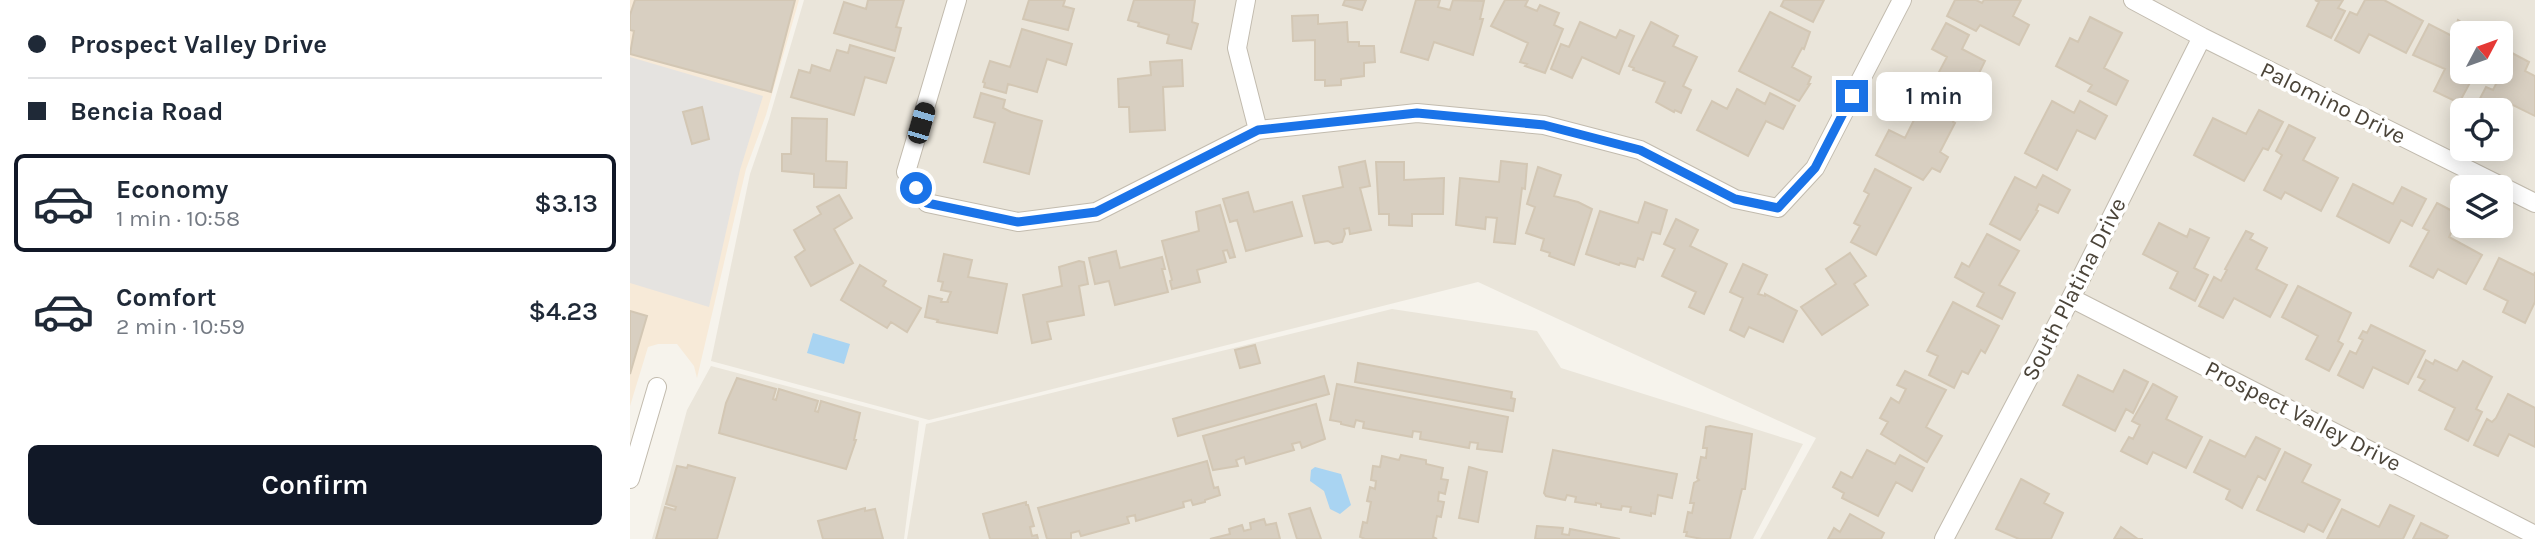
<!DOCTYPE html>
<meta charset="utf-8">
<style>
body{margin:0;font-family:Karla,sans-serif;background:#f2f2f3;color:#1f2937;height:100vh;display:flex;flex-direction:column;font-size:26px;white-space:nowrap}
*{box-sizing:border-box;margin:0}
p{font-size:23px;color:#747a83}
.icon{flex:none;width:38px;height:38px;fill:none;stroke:currentColor;stroke-width:2;stroke-linecap:round;stroke-linejoin:round}
.map{position:relative;flex:1;overflow:hidden}
.sheet{display:flex;flex-direction:column;background:#fff;width:630px}
.sheet>*{flex:none}
.hud{display:grid;align-content:center;height:154px;padding:0 28px;background:#fff}
.needle{width:46px;rotate:49deg}
.fabs{position:absolute;left:1820px;top:21px;display:grid;gap:14px}
.fabs a{display:grid;place-items:center;width:63px;height:63px;border-radius:10px;background:#fff;box-shadow:0 4px 18px #0003;font-size:35px}
.end{position:absolute;width:32px;height:32px;margin:-16px;border:9px solid #1a73e8;background:#fff;box-shadow:0 0 0 4px #fff}
.from{border-radius:50%}
.bubble{position:absolute;height:49px;border-radius:10px;background:#fff;box-shadow:0 4px 18px #0003;font-size:23px;font-weight:600;line-height:49px;text-align:center}
.car{position:absolute;width:21px;height:42px;margin:-21px -10px;border-radius:9px;box-shadow:0 0 5px 2px #0007;background:linear-gradient(#222 24%,#8ab4d8 0 40%,#222 0 76%,#8ab4d8 0 86%,#222 0)}
.hud b{display:flex;align-items:center;gap:24px;height:66px;font-size:26px}
.hud b+b{border-top:2px solid #e0e1e3}
.hud i{width:18px;height:18px;background:#1f2937}
ul{padding:0;list-style:none}
li{display:flex;align-items:center;gap:21px;height:98px;margin:0 14px 10px;padding:0 14px;border:4px solid transparent;border-radius:10px}
li div{flex:1}
li b{display:block;font-size:26px}
li em{font-style:normal;font-weight:600}
li.active{border-color:#111827}
li>.icon{width:63px;height:63px;stroke-width:1.5}
.cta{display:flex;gap:14px;margin-top:auto;padding:14px 28px}
.cta a{flex:1;height:80px;border-radius:10px;background:#111827;color:#fff;font-size:28px;font-weight:600;line-height:80px;text-align:center}
main{display:flex;flex:1;min-height:0}
.map>svg:first-child{display:block}
.residential{fill:#eae5da;fill-rule:evenodd}
.commercial{fill:#f7ead8}
.parking{fill:#e5e3e0}
.water{fill:#a9d4f2}
.building{fill:#d8cfc1;stroke:#d3c7b4;stroke-width:2}
.lines{fill:none;stroke-linecap:round;stroke-linejoin:round}
.minor-casing{stroke:#c2bbae;stroke-width:20}
.minor{stroke:#fff;stroke-width:18}
.route{stroke:#1a73e8;stroke-width:9}
.labels{text-anchor:middle;dominant-baseline:central;stroke-width:7;stroke-linejoin:round;paint-order:stroke}
.street-label{font-size:23px;fill:#4b4439;stroke:#fff}
</style>
<main>
<section class="sheet">
<div class="hud">
<b><i class="from"></i>Prospect Valley Drive</b>
<b><i></i>Bencia Road</b>
</div>
<ul>
<li class="active"><svg class="icon" aria-label="car" viewBox="0 0 24 24"><path d="M5 17H2v-5l4-1 3-4h7l3 4 3 1v5h-3M9 17h6M6 11h13"/><circle cx="7" cy="17" r="2"/><circle cx="17" cy="17" r="2"/></svg><div><b>Economy</b><p>1 min · 10:58</p></div><em>$3.13</em></li>
<li><svg class="icon" aria-label="car" viewBox="0 0 24 24"><path d="M5 17H2v-5l4-1 3-4h7l3 4 3 1v5h-3M9 17h6M6 11h13"/><circle cx="7" cy="17" r="2"/><circle cx="17" cy="17" r="2"/></svg><div><b>Comfort</b><p>2 min · 10:59</p></div><em>$4.23</em></li>
</ul>
<div class="cta"><a>Confirm</a></div>
</section>
<div class="map">
<svg width="1905" height="539" viewBox="0 0 1905 539">
<rect width="100%" height="100%" fill="#f6f3ec"/>
<path class="residential" d="M 174,0 L 1905,0 L 1905,539 L 1130,539 L 1186,438 L 848,282 L 299,420 L 81,361 L 120,174 L 139,119 ZM 1832,33 L 1871,33 L 1871,72 L 1832,72 ZM 1832,110 L 1871,110 L 1871,149 L 1832,149 ZM 1832,187 L 1871,187 L 1871,226 L 1832,226 Z
M 762,309 L 907,331 L 931,368 L 1173,444 L 1123,539 L 277,539 L 296,424 Z
M 81,366 L 289,421 L 274,539 L 22,539 L 57,410 Z"/>
<path class="commercial" d="M 0,0 L 169,0 L 136,115 L 116,169 L 67,378 L 64,366 L 47,344 L 28,344 L 18,347 L 0,406 Z"/>
<path class="parking" d="M 0,57 L 133,96 L 110,170 L 79,307 L 0,283 Z"/>
<path class="water" d="M 183,333 L 220,344 L 214,364 L 177,353 Z
M 685,467 L 711,474 L 721,505 L 710,514 L 700,509 L 694,491 L 680,481 L 681,470 Z"/>
<path class="building" d="M 5,0 L 165,0 L 141,92 L 0,54 L 4,31 L 0,30 L 0,15 Z
M 238,0 L 274,0 L 266,27 L 271,28 L 265,51 L 204,33 L 214,2 L 236,9 Z
M 399,0 L 435,0 L 433,6 L 444,9 L 438,30 L 393,19 Z
M 504,0 L 565,0 L 562,22 L 568,24 L 561,49 L 537,43 L 539,35 L 508,26 L 509,23 L 498,20 Z
M 715,0 L 736,0 L 732,10 L 713,5 Z
M 786,0 L 810,0 L 808,7 L 820,10 L 823,0 L 854,1 L 850,19 L 853,19 L 843,55 L 804,42 L 798,60 L 771,52 Z
M 875,0 L 898,0 L 895,6 L 907,11 L 910,5 L 929,13 L 924,25 L 933,29 L 915,73 L 895,66 L 897,64 L 890,62 L 898,43 L 861,26 Z
M 1154,0 L 1194,0 L 1183,22 L 1151,6 Z
M 1325,0 L 1346,0 L 1352,3 L 1354,0 L 1391,0 L 1383,16 L 1399,25 L 1389,45 L 1350,25 L 1346,31 L 1317,16 Z
M 1685,0 L 1713,0 L 1708,8 L 1715,11 L 1701,38 L 1677,26 L 1689,2 Z
M 1735,0 L 1754,0 L 1793,21 L 1776,53 L 1739,34 L 1729,53 L 1705,40 L 1720,12 L 1727,15 Z
M 1140,12 L 1180,32 L 1174,49 L 1172,48 L 1162,67 L 1181,77 L 1178,84 L 1180,84 L 1169,101 L 1109,71 Z
M 688,15 L 688,24 L 717,22 L 718,42 L 729,42 L 729,46 L 744,46 L 745,62 L 734,63 L 734,76 L 711,79 L 711,85 L 695,86 L 695,80 L 685,80 L 685,40 L 663,41 L 662,16 Z
M 1460,17 L 1492,33 L 1474,68 L 1498,81 L 1486,105 L 1458,91 L 1462,85 L 1426,66 L 1440,38 L 1448,42 Z
M 1828,20 L 1848,33 L 1832,33 L 1832,72 L 1838,72 L 1836,76 L 1842,79 L 1829,103 L 1804,91 L 1815,69 L 1783,55 L 1799,24 L 1822,36 Z
M 950,22 L 986,38 L 990,30 L 1004,36 L 989,74 L 952,57 L 942,78 L 921,69 L 931,44 L 939,47 Z
M 1021,22 L 1048,36 L 1043,46 L 1067,57 L 1053,86 L 1061,90 L 1051,113 L 1045,110 L 1044,112 L 1026,102 L 1035,82 L 1003,70 L 1004,68 L 999,66 Z
M 1316,23 L 1339,35 L 1332,49 L 1355,61 L 1332,108 L 1299,91 L 1317,57 L 1302,49 Z
M 392,29 L 442,44 L 436,65 L 417,59 L 407,92 L 378,84 L 376,93 L 354,87 L 355,83 L 353,82 L 360,61 L 380,67 Z
M 220,45 L 264,58 L 256,83 L 235,77 L 224,115 L 161,97 L 169,70 L 180,73 L 182,65 L 200,71 L 207,50 L 218,53 Z
M 1882,53 L 1899,62 L 1895,71 L 1905,76 L 1905,116 L 1879,103 L 1871,118 L 1871,110 L 1844,110 L 1856,87 L 1863,90 Z
M 552,60 L 553,86 L 533,87 L 535,130 L 500,132 L 499,107 L 489,107 L 488,79 L 521,75 L 520,62 Z
M 1107,89 L 1135,104 L 1140,93 L 1165,106 L 1153,129 L 1136,121 L 1118,156 L 1067,130 L 1082,101 L 1097,109 Z
M 351,93 L 375,100 L 373,108 L 381,112 L 412,121 L 399,174 L 354,162 L 365,123 L 344,117 Z
M 1294,100 L 1324,119 L 1323,122 L 1325,123 L 1310,152 L 1318,157 L 1310,172 L 1302,168 L 1293,180 L 1246,155 L 1259,130 L 1275,138 Z
M 1422,101 L 1444,113 L 1450,101 L 1477,116 L 1465,139 L 1447,130 L 1427,170 L 1395,153 Z
M 72,107 L 79,139 L 62,144 L 53,112 Z
M 1629,110 L 1653,122 L 1638,150 L 1633,148 L 1614,181 L 1564,155 L 1583,118 L 1616,134 Z
M 162,118 L 197,119 L 196,161 L 217,162 L 216,188 L 184,187 L 184,174 L 152,171 L 152,154 L 161,154 Z
M 1659,125 L 1685,138 L 1673,160 L 1708,178 L 1691,211 L 1655,192 L 1651,199 L 1634,190 L 1652,155 L 1646,151 Z
M 735,161 L 740,186 L 730,188 L 741,230 L 720,234 L 719,228 L 714,229 L 715,234 L 712,242 L 703,244 L 698,241 L 685,243 L 673,196 L 713,187 L 709,167 Z
M 871,161 L 897,164 L 895,189 L 892,188 L 885,244 L 864,242 L 867,218 L 856,217 L 855,229 L 826,225 L 830,178 L 869,182 Z
M 746,162 L 774,162 L 774,180 L 814,178 L 813,214 L 782,214 L 782,226 L 759,225 L 759,214 L 749,214 Z
M 908,167 L 931,175 L 924,196 L 948,202 L 962,209 L 944,265 L 919,256 L 920,253 L 911,250 L 914,239 L 896,233 L 905,207 L 897,204 Z
M 1245,169 L 1281,188 L 1246,255 L 1221,242 L 1230,226 L 1224,223 L 1239,194 L 1234,191 Z
M 1413,175 L 1440,190 L 1428,213 L 1409,204 L 1406,210 L 1408,211 L 1390,240 L 1360,224 L 1385,177 L 1406,188 Z
M 1723,184 L 1763,204 L 1772,187 L 1796,199 L 1782,226 L 1771,220 L 1759,243 L 1707,216 Z
M 618,192 L 624,212 L 662,202 L 672,236 L 616,251 L 607,220 L 600,222 L 593,199 Z
M 209,195 L 222,218 L 204,229 L 223,263 L 181,286 L 165,257 L 175,250 L 164,230 L 191,214 L 187,207 Z
M 1015,202 L 1037,210 L 1030,234 L 1022,232 L 1013,260 L 1008,258 L 1005,267 L 990,263 L 989,265 L 956,254 L 970,211 L 1008,223 Z
M 1807,203 L 1830,215 L 1819,237 L 1852,255 L 1836,284 L 1808,269 L 1803,278 L 1780,266 L 1799,231 L 1793,228 Z
M 590,205 L 605,257 L 600,258 L 597,250 L 593,251 L 596,262 L 567,270 L 570,282 L 542,289 L 540,281 L 542,280 L 532,241 L 569,231 L 566,212 Z
M 1046,219 L 1068,230 L 1060,246 L 1097,264 L 1074,314 L 1059,307 L 1066,292 L 1032,276 L 1045,249 L 1034,244 Z
M 1529,223 L 1557,237 L 1560,229 L 1579,238 L 1564,268 L 1578,275 L 1565,301 L 1540,288 L 1548,272 L 1513,254 Z
M 1616,231 L 1623,234 L 1620,239 L 1637,248 L 1626,269 L 1657,285 L 1640,317 L 1604,298 L 1593,318 L 1569,306 L 1584,277 L 1591,281 L 1597,270 L 1595,269 Z
M 1357,234 L 1389,251 L 1369,285 L 1385,293 L 1372,319 L 1347,306 L 1354,293 L 1325,277 L 1332,263 L 1339,267 Z
M 486,251 L 490,268 L 532,257 L 535,269 L 532,269 L 538,292 L 485,305 L 479,281 L 465,284 L 459,258 Z
M 1220,253 L 1236,276 L 1224,284 L 1238,305 L 1192,335 L 1171,307 L 1206,284 L 1196,269 Z
M 314,254 L 342,260 L 338,277 L 377,284 L 367,333 L 307,322 L 308,320 L 295,317 L 299,296 L 312,299 L 311,302 L 319,302 L 317,302 L 321,292 L 311,290 L 313,282 L 308,281 Z
M 1869,258 L 1904,275 L 1905,272 L 1905,302 L 1895,323 L 1873,312 L 1878,301 L 1854,289 Z
M 449,261 L 454,262 L 458,284 L 449,286 L 454,315 L 417,322 L 421,339 L 402,343 L 393,295 L 432,286 L 429,267 Z
M 1113,264 L 1137,275 L 1128,294 L 1135,296 L 1135,294 L 1167,311 L 1153,342 L 1119,327 L 1114,337 L 1100,330 L 1113,298 L 1100,292 Z
M 230,265 L 256,281 L 253,286 L 291,308 L 277,332 L 261,322 L 257,328 L 211,300 Z
M 1668,286 L 1721,313 L 1708,341 L 1713,344 L 1699,371 L 1676,359 L 1688,336 L 1652,317 Z
M 1323,302 L 1369,326 L 1355,353 L 1351,350 L 1338,374 L 1332,371 L 1324,388 L 1299,375 L 1308,356 L 1297,351 Z
M 0,311 L 17,316 L 0,374 Z
M 1741,325 L 1795,351 L 1778,384 L 1743,367 L 1733,388 L 1708,375 L 1720,351 L 1726,354 L 1733,340 L 1729,338 L 1733,331 L 1737,333 Z
M 625,345 L 630,363 L 610,368 L 605,350 Z
M 1796,360 L 1803,364 L 1805,360 L 1827,371 L 1833,361 L 1862,377 L 1846,409 L 1852,412 L 1838,441 L 1815,429 L 1825,408 L 1789,390 L 1795,380 L 1788,377 Z
M 728,363 L 882,392 L 881,398 L 885,399 L 883,411 L 725,382 Z
M 1494,370 L 1518,382 L 1503,413 L 1496,409 L 1485,431 L 1433,405 L 1448,375 L 1483,392 Z
M 1275,371 L 1316,390 L 1296,427 L 1312,436 L 1297,462 L 1251,434 L 1258,422 L 1250,418 L 1261,398 L 1269,403 L 1276,389 L 1267,385 Z
M 694,376 L 699,394 L 548,436 L 543,419 Z
M 107,378 L 146,389 L 143,399 L 146,400 L 149,389 L 188,401 L 185,411 L 188,412 L 191,401 L 230,413 L 224,440 L 226,440 L 216,469 L 89,433 L 96,403 Z
M 707,384 L 878,417 L 872,452 L 847,449 L 848,443 L 840,442 L 839,448 L 790,439 L 791,432 L 783,431 L 782,437 L 733,428 L 734,422 L 726,420 L 724,427 L 711,424 L 711,422 L 700,420 Z
M 1523,384 L 1547,397 L 1536,419 L 1572,437 L 1556,468 L 1523,452 L 1517,464 L 1491,451 L 1499,437 L 1503,439 L 1510,425 L 1502,421 Z
M 1878,394 L 1905,408 L 1905,447 L 1879,434 L 1868,456 L 1844,445 L 1857,419 L 1862,422 L 1866,418 Z
M 686,404 L 695,439 L 672,448 L 670,442 L 662,444 L 664,450 L 616,464 L 614,457 L 606,460 L 608,466 L 583,470 L 573,436 Z
M 1080,426 L 1122,434 L 1115,489 L 1112,489 L 1100,539 L 1072,539 L 1056,536 L 1057,532 L 1054,532 L 1058,512 L 1062,513 L 1064,503 L 1060,503 L 1064,483 L 1069,480 L 1067,478 L 1071,457 L 1076,458 L 1077,448 L 1073,448 L 1076,427 Z
M 1626,437 L 1650,449 L 1635,480 L 1628,476 L 1612,508 L 1596,499 L 1600,490 L 1564,472 L 1580,440 L 1615,457 Z
M 923,450 L 1047,474 L 1042,498 L 1028,495 L 1025,514 L 1021,513 L 1021,516 L 1000,512 L 1001,507 L 992,506 L 991,510 L 971,507 L 971,504 L 966,503 L 966,505 L 945,502 L 946,497 L 937,495 L 935,500 L 916,496 L 914,493 Z
M 1237,450 L 1265,464 L 1270,455 L 1294,468 L 1282,491 L 1266,482 L 1248,516 L 1212,498 L 1214,493 L 1203,487 L 1211,472 L 1222,478 Z
M 1655,452 L 1681,465 L 1672,482 L 1710,500 L 1693,532 L 1678,524 L 1674,532 L 1627,510 Z
M 771,455 L 796,460 L 796,464 L 813,468 L 811,479 L 818,480 L 815,494 L 809,492 L 808,501 L 814,502 L 811,517 L 807,516 L 803,537 L 807,539 L 735,539 L 730,537 L 733,522 L 737,523 L 741,502 L 737,501 L 740,487 L 745,489 L 746,481 L 741,480 L 743,466 L 750,467 L 752,456 L 769,460 Z
M 577,461 L 584,488 L 588,487 L 590,495 L 575,500 L 575,502 L 563,505 L 561,500 L 553,502 L 554,507 L 506,521 L 505,515 L 497,517 L 499,523 L 451,536 L 449,531 L 441,533 L 441,539 L 417,539 L 408,508 Z
M 58,465 L 105,478 L 87,539 L 26,539 L 35,507 L 45,510 L 46,507 L 36,504 L 47,466 L 57,468 Z
M 839,467 L 857,472 L 848,522 L 829,518 Z
M 1391,479 L 1419,494 L 1414,503 L 1433,513 L 1421,539 L 1389,539 L 1366,529 Z
M 396,502 L 396,505 L 398,505 L 404,526 L 400,527 L 402,536 L 407,535 L 408,539 L 360,539 L 353,514 Z
M 1760,505 L 1784,516 L 1773,539 L 1697,539 L 1712,509 L 1749,527 Z
M 235,508 L 235,511 L 245,509 L 253,539 L 193,539 L 188,521 Z
M 680,508 L 691,539 L 667,539 L 659,514 Z
M 1220,514 L 1254,533 L 1251,539 L 1198,539 L 1204,528 L 1210,532 Z
M 634,519 L 636,525 L 646,523 L 650,539 L 580,539 L 600,534 L 599,529 L 612,525 L 614,531 L 621,529 L 620,523 Z
M 1791,523 L 1818,536 L 1816,539 L 1783,539 Z
M 907,526 L 933,528 L 932,534 L 939,535 L 940,529 L 990,539 L 905,539 Z
M 1491,527 L 1508,539 L 1513,539 L 1484,539 Z"/>
<g class="lines">
<defs>
<path id="minor" d="M 327,0 L 276,172 L 297,203 L 388,222 L 466,212 L 628,130 L 787,113 L 914,125 L 1010,150 L 1105,199 L 1148,208 L 1185,168 L 1272,0
M 616,0 L 607,48 L 628,130
M 1503,0 L 1572,37 L 1905,203
M 1441,298 L 1905,535
M 0,479 L 27,387
M 1314,539 L 1441,298 L 1572,37"/>
</defs>
<use href="#minor" class="minor-casing"/>
<use href="#minor" class="minor"/>
</g>
<g class="lines">
<path class="route" d="M 286,188 L 297,203 L 388,222 L 466,212 L 628,130 L 787,113 L 914,125 L 1010,150 L 1105,199 L 1148,208 L 1185,168 L 1222,96"/>
</g>
<g class="labels">
<g class="street-label">
<text transform="translate(1703 103) rotate(26)">Palomino Drive</text>
<text transform="translate(1444 289) rotate(-63)">South Platina Drive</text>
<text transform="translate(1673 416) rotate(27)">Prospect Valley Drive</text>
</g>
</g>
</svg>
<div class="fabs">
<a><svg class="needle" viewBox="-14 -14 28 28"><path d="M0-13l5 13h-10z" fill="#e53935"/><path d="M0 13l5-13h-10z" fill="#747a83"/></svg></a>
<a><svg class="icon" aria-label="locate" viewBox="0 0 24 24"><circle cx="12" cy="12" r="6"/><path d="M12 2v4M12 18v4M2 12h4M18 12h4"/></svg></a>
<a><svg class="icon" aria-label="layers" viewBox="0 0 24 24"><path d="M12 4l9 5-9 5-9-5zM3 14l9 5 9-5"/></svg></a>
</div>
<i class="end from" style="left:286px;top:188px"></i>
<i class="end" style="left:1222px;top:96px"></i>
<div class="bubble" style="left:1246px;top:72px;width:116px">1 min</div>
<i class="car" style="left:291px;top:123px;rotate:16deg"></i>
</div>
</main>
